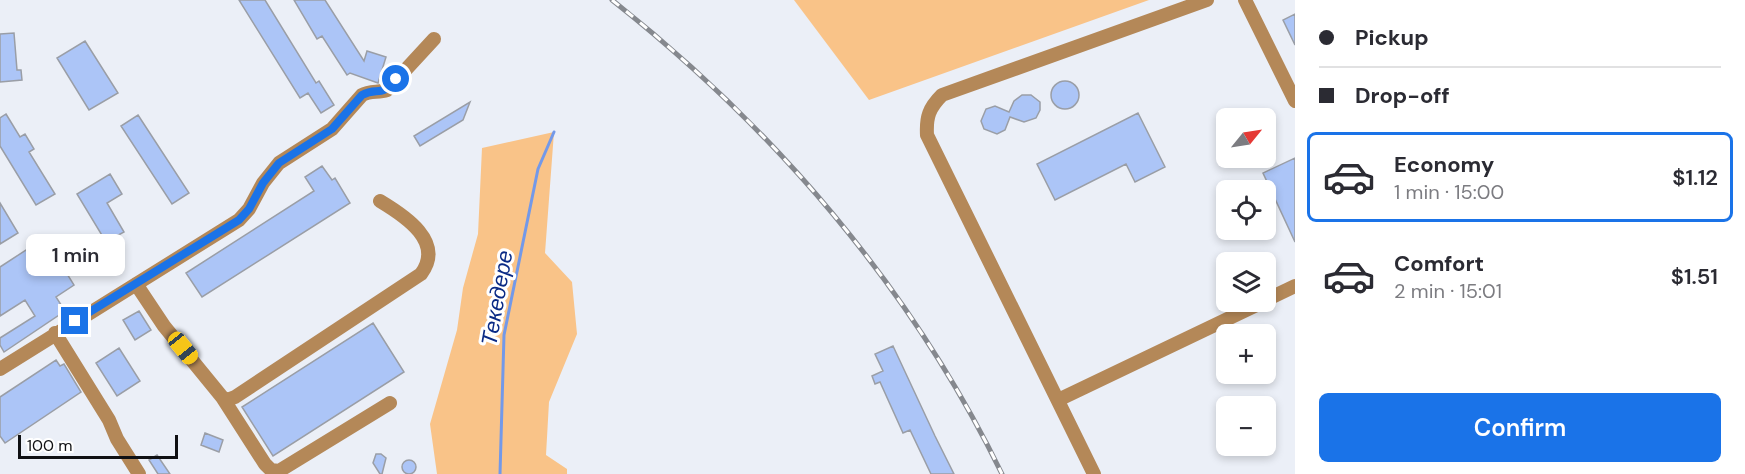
<!DOCTYPE html>
<meta charset="utf-8">
<style>
body{margin:0;font-family:"DM Sans",sans-serif;background:#f2f2f3;color:#2b2b33;height:100vh;display:flex;flex-direction:column;font-size:22px;white-space:nowrap}
*{box-sizing:border-box;margin:0}
p{font-size:20px;color:#7c7c81}
.icon{flex:none;width:33px;height:33px;fill:none;stroke:currentColor;stroke-width:2;stroke-linecap:round;stroke-linejoin:round}
.map{position:relative;flex:1;overflow:hidden}
.sheet{display:flex;flex-direction:column;background:#fff;width:450px}
.sheet>*{flex:none}
.top-card{display:grid;align-content:center;height:132px;padding:0 24px;background:#fff}
.needle{width:39px;rotate:60deg}
.tools{position:absolute;left:1216px;top:108px;display:grid;gap:12px}
.tools a{display:grid;place-items:center;width:60px;height:60px;border-radius:9px;background:#fff;box-shadow:0 3px 9px #0003;font-size:30px}
.scale{position:absolute;left:18px;bottom:15px;width:160px;box-sizing:border-box;padding-left:6px;border:3px solid #0f1013;border-top:0;font-size:16px;line-height:21px;white-space:nowrap;color:#0f1013;-webkit-text-stroke:4px #fff;paint-order:stroke}
.end{position:absolute;width:27px;height:27px;margin:-14px;border:8px solid #1a73e8;background:#fff;box-shadow:0 0 0 3px #fff}
.from{border-radius:50%}
.bubble{position:absolute;height:42px;border-radius:9px;background:#fff;box-shadow:0 3px 9px #0003;font-size:20px;font-weight:600;line-height:42px;text-align:center}
.car{position:absolute;width:18px;height:36px;margin:-18px -9px;border-radius:8px;box-shadow:0 0 4px 2px #0007;background:linear-gradient(#f5c518 24%,#345 0 40%,#f5c518 0 76%,#345 0 86%,#f5c518 0)}
.top-card b{display:flex;align-items:center;gap:21px;height:57px;font-size:22px}
.top-card b+b{border-top:2px solid #e1e1e2}
.top-card i{width:15px;height:15px;background:#2b2b33}
ul{padding:0;list-style:none}
li{display:flex;align-items:center;gap:18px;height:90px;margin:0 12px 9px;padding:0 12px;border:3px solid transparent;border-radius:9px}
li div{flex:1}
li b{display:block;font-size:22px}
li em{font-style:normal;font-weight:600}
li.active{border-color:#1a73e8}
li>.icon{width:54px;height:54px;stroke-width:1.5}
.button{display:flex;gap:12px;margin-top:auto;padding:12px 24px}
.button a{flex:1;height:69px;border-radius:9px;background:#1a73e8;color:#fff;font-size:24px;font-weight:600;line-height:69px;text-align:center}
main{display:flex;flex:1;min-height:0}
.map>svg:first-child{display:block}
.green{fill:#f9c388}
.lines{fill:none;stroke-linecap:round;stroke-linejoin:round}
.stream{stroke:#7399e9;stroke-width:3}
.building{fill:#acc5f7;stroke:#9a9ea6;stroke-width:1.5}
.minor{stroke:#b48858;stroke-width:14}
.rail-casing{stroke:#85888e;stroke-width:5}
.rail{stroke:#fff;stroke-width:3;stroke-dasharray:9;stroke-linecap:butt}
.route{stroke:#1a73e8;stroke-width:8}
.labels{text-anchor:middle;dominant-baseline:central;stroke-width:6;stroke-linejoin:round;paint-order:stroke}
.water-label{font-size:22px;font-style:italic;fill:#0a2a85;stroke:#fff}
</style>
<main>
<div class="map">
<svg width="1295" height="474" viewBox="0 0 1295 474">
<rect width="100%" height="100%" fill="#ebeff7"/>
<path class="green" d="M 794,0 L 1149,0 L 869,100 Z
M 554,132 L 545,253 L 572,282 L 577,334 L 549,402 L 546,455 L 567,469 L 567,474 L 437,474 L 430,424 L 457,330 L 463,288 L 478,234 L 482,148 Z"/>
<g class="lines">
<path class="stream" d="M 500,474 L 504,335 L 538,169 L 554,132"/>
</g>
<path class="building" d="M 239,0 L 265,0 L 316,83 L 319,81 L 334,105 L 321,113 L 308,93 L 300,98 Z
M 294,0 L 325,0 L 364,61 L 367,51 L 386,57 L 378,83 L 350,73 L 347,75 L 322,36 L 317,39 Z
M 1295,14 L 1295,45 L 1283,20 Z
M 14,33 L 17,70 L 21,70 L 22,80 L 0,82 L 0,34 Z
M 85,41 L 118,93 L 89,110 L 57,58 Z
M1051 95a14 14 0 1 1 28 0a14 14 0 1 1-28 0Z
M 1022,95 L 1031,95 L 1040,102 L 1040,110 L 1036,118 L 1024,122 L 1010,117 L 1005,130 L 997,134 L 984,129 L 981,121 L 986,109 L 995,106 L 1009,112 L 1014,101 Z
M 470,102 L 463,120 L 420,146 L 414,136 Z
M 1138,113 L 1165,167 L 1135,182 L 1126,164 L 1055,200 L 1037,164 Z
M 6,114 L 20,137 L 25,134 L 34,149 L 29,152 L 55,194 L 36,205 L 0,146 L 0,118 Z
M 138,115 L 189,193 L 172,204 L 121,126 Z
M 1295,158 L 1295,242 L 1263,173 Z
M 322,166 L 332,180 L 335,178 L 350,203 L 202,297 L 186,273 L 314,191 L 305,177 Z
M 110,174 L 122,194 L 107,203 L 124,232 L 106,242 L 77,194 Z
M 0,203 L 18,233 L 0,244 Z
M 49,235 L 69,266 L 64,269 L 74,285 L 56,297 L 65,311 L 4,352 L 0,345 L 0,338 L 35,316 L 25,300 L 0,316 L 0,267 Z
M 139,311 L 151,330 L 135,340 L 123,320 Z
M 373,323 L 404,372 L 273,456 L 242,407 Z
M 893,346 L 935,436 L 954,474 L 931,474 L 910,430 L 903,433 L 880,382 L 875,384 L 872,376 L 883,371 L 875,354 Z
M 119,348 L 140,381 L 117,396 L 96,363 Z
M 56,360 L 60,366 L 64,364 L 81,392 L 5,443 L 0,436 L 0,397 Z
M 205,433 L 223,440 L 219,452 L 201,445 Z
M 376,454 L 381,454 L 386,458 L 382,474 L 380,474 L 373,463 Z
M 157,455 L 170,474 L 158,474 L 149,460 Z
M402 467a7 7 0 1 1 14 0a7 7 0 1 1-14 0Z"/>
<g class="lines">
<path class="minor" d="M 1245,0 L 1295,101
M 136,284 L 164,326 L 222,397 L 227,400 L 235,397 L 421,274 C 445,242 405,216 380,201
M 1266,300 L 1295,286
M 55,333 L 109,420 L 117,439 L 139,474
M 0,369 L 239,220 L 249,209 L 263,183 L 279,163 L 332,129 L 362,95 C 370,90 378,93 387,90 L 434,39
M 222,397 L 265,464 L 271,470 L 279,471 L 390,403
M 1058,400 L 1263,302
M 1094,474 L 927,135 C 926,117 929,108 942,95 L 1207,0"/>
<defs>
<path id="rail" d="M 612,0 C 774,128 911,287 1002,474"/>
</defs>
<use href="#rail" class="rail-casing"/>
<use href="#rail" class="rail"/>
</g>
<g class="lines">
<path class="route" d="M 75,321 L 239,220 L 249,209 L 263,183 L 279,163 L 332,129 L 362,95 C 378,86 380,99 396,79"/>
</g>
<g class="labels">
<g class="water-label">
<text transform="translate(497 298) rotate(-80)">Текедере</text>
</g>
</g>
</svg>
<div class="tools">
<a><svg class="needle" viewBox="-14 -14 28 28"><path d="M0-13l5 13h-10z" fill="#e53935"/><path d="M0 13l5-13h-10z" fill="#7c7c81"/></svg></a>
<a><svg class="icon" aria-label="locate" viewBox="0 0 24 24"><circle cx="12" cy="12" r="6"/><path d="M12 2v4M12 18v4M2 12h4M18 12h4"/></svg></a>
<a><svg class="icon" aria-label="layers" viewBox="0 0 24 24"><path d="M12 4l9 5-9 5-9-5zM3 14l9 5 9-5"/></svg></a>
<a>+</a>
<a>−</a>
</div>
<div class="scale">100 m</div>
<i class="end from" style="left:396px;top:79px"></i>
<i class="end" style="left:75px;top:321px"></i>
<div class="bubble" style="left:26px;top:234px;width:99px">1 min</div>
<i class="car" style="left:183px;top:348px;rotate:141deg"></i>
</div>
<section class="sheet">
<div class="top-card">
<b><i class="from"></i>Pickup</b>
<b><i></i>Drop-off</b>
</div>
<ul>
<li class="active"><svg class="icon" aria-label="car" viewBox="0 0 24 24"><path d="M5 17H2v-5l4-1 3-4h7l3 4 3 1v5h-3M9 17h6M6 11h13"/><circle cx="7" cy="17" r="2"/><circle cx="17" cy="17" r="2"/></svg><div><b>Economy</b><p>1 min · 15:00</p></div><em>$1.12</em></li>
<li><svg class="icon" aria-label="car" viewBox="0 0 24 24"><path d="M5 17H2v-5l4-1 3-4h7l3 4 3 1v5h-3M9 17h6M6 11h13"/><circle cx="7" cy="17" r="2"/><circle cx="17" cy="17" r="2"/></svg><div><b>Comfort</b><p>2 min · 15:01</p></div><em>$1.51</em></li>
</ul>
<div class="button"><a>Confirm</a></div>
</section>
</main>
